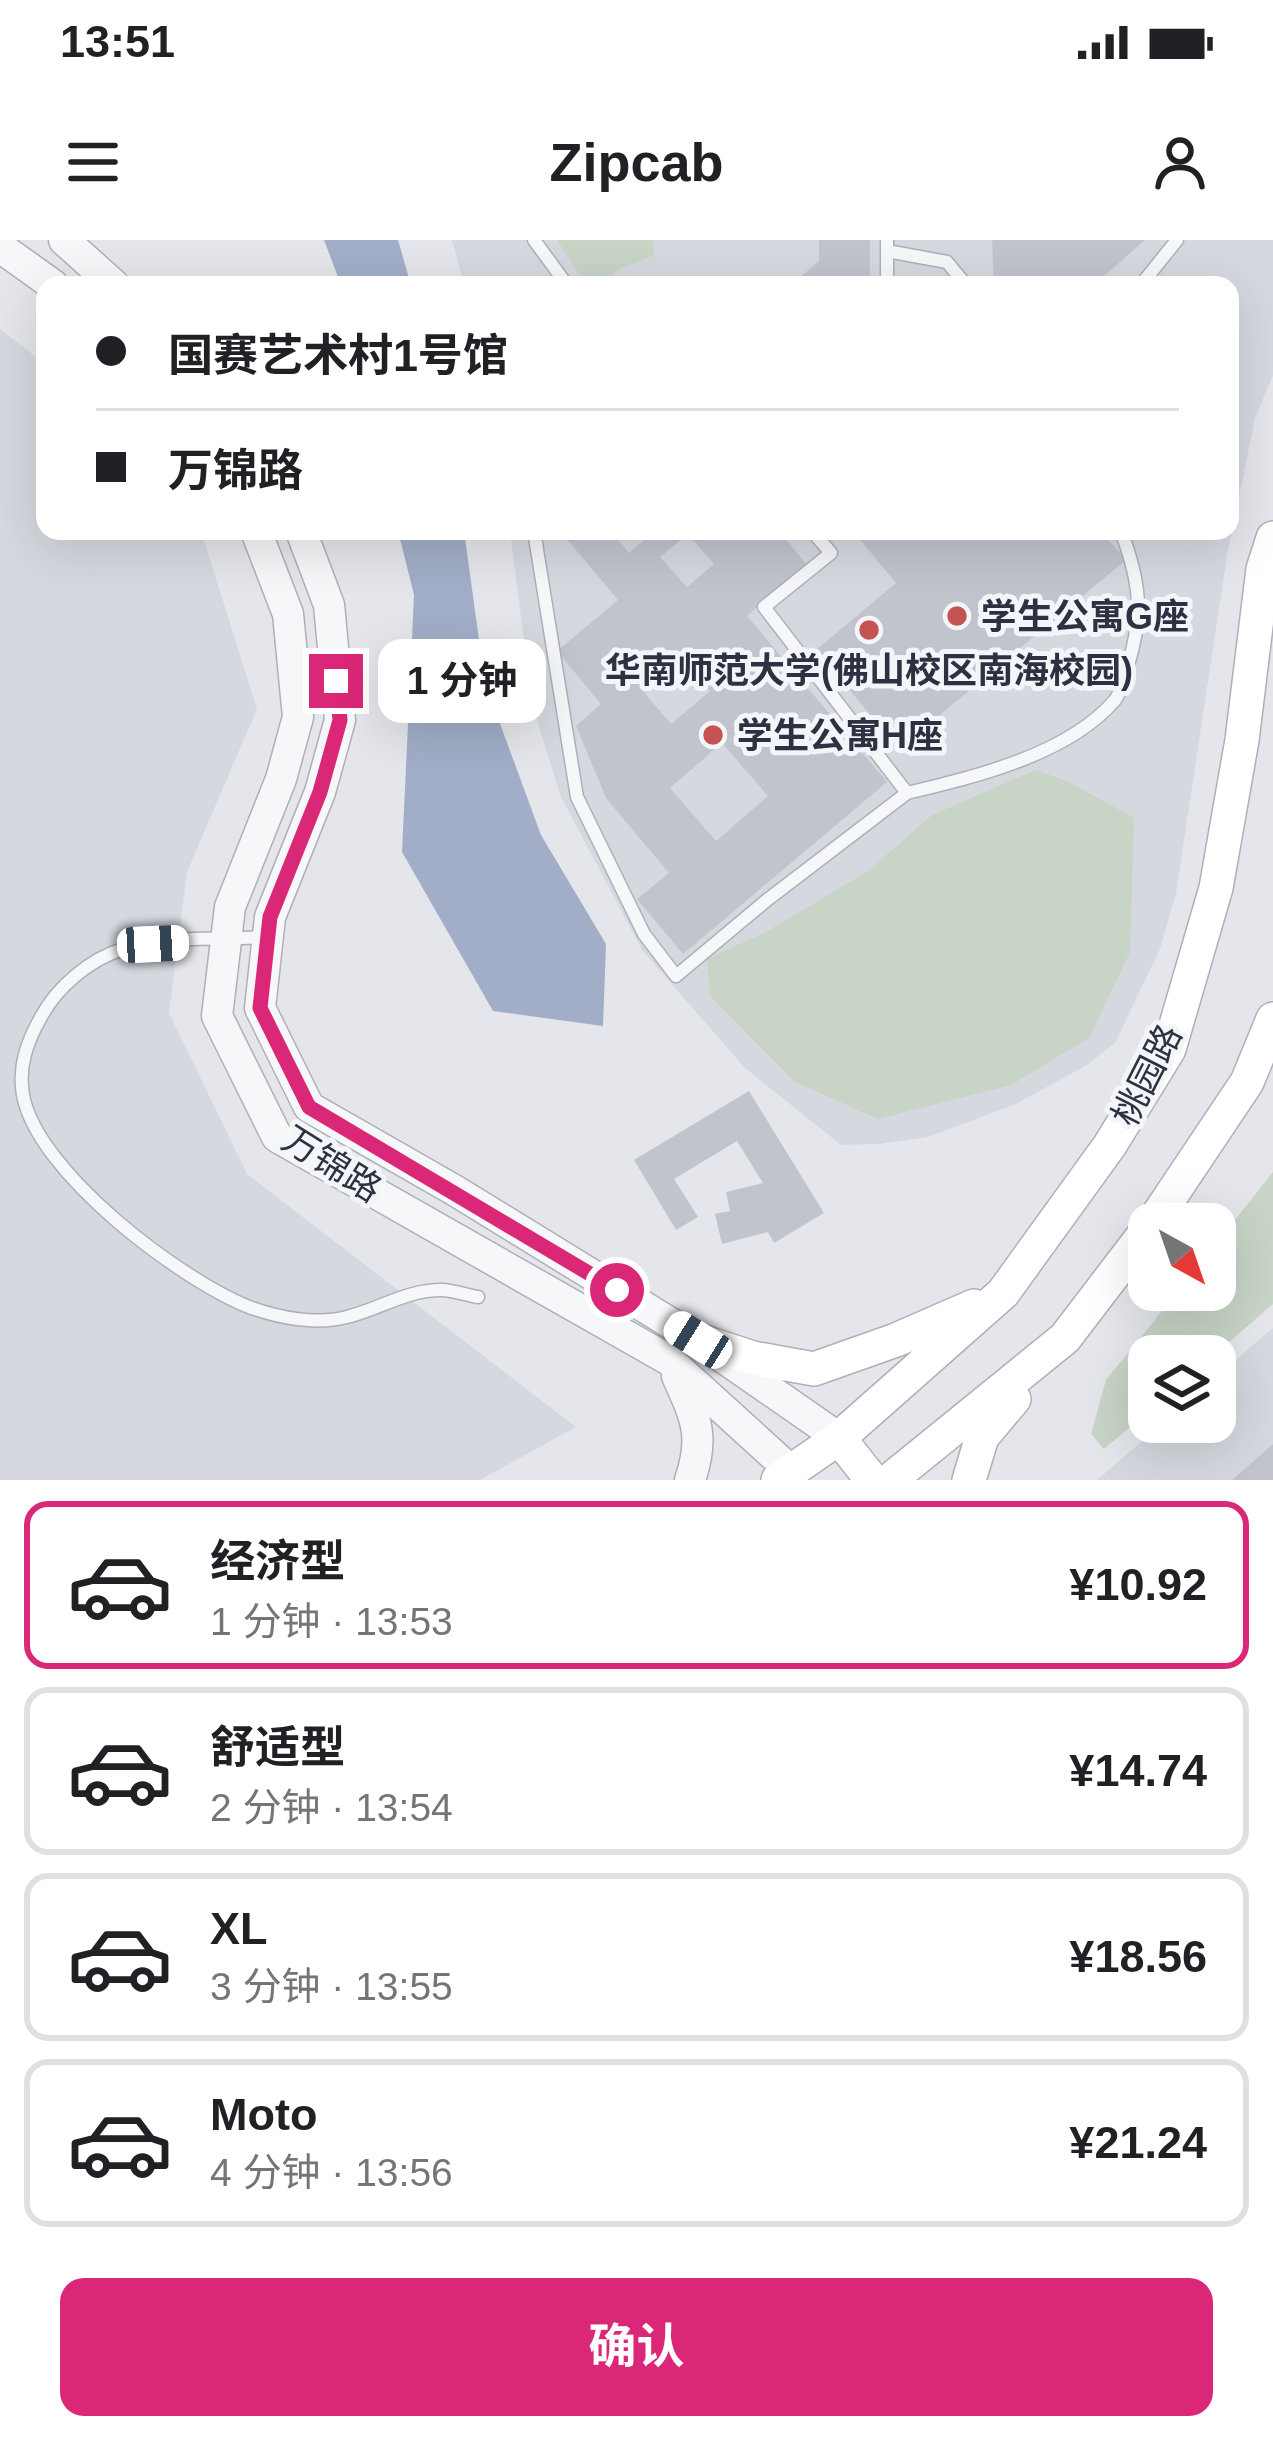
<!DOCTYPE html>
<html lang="zh">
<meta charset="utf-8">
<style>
body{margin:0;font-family:Arial,"Noto Sans SC",sans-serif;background:#f6f6f6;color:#202124;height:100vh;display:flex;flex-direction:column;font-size:45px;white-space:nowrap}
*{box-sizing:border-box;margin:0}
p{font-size:39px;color:#757577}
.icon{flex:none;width:66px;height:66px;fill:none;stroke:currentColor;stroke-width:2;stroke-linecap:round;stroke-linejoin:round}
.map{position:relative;height:1240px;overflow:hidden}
.sheet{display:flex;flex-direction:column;background:#fff;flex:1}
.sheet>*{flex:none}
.guide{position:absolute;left:36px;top:36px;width:1203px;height:264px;border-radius:24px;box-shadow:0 12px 48px #0002;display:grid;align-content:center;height:264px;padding:0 60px;background:#fff}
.needle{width:78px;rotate:140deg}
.fabs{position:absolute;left:1128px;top:963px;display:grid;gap:24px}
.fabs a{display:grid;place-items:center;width:108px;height:108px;border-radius:24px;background:#fff;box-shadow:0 12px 48px #0002;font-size:60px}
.end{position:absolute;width:54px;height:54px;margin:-27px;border:15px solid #db2777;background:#fff;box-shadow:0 0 0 6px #fff}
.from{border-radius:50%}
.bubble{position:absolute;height:84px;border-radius:24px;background:#fff;box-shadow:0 12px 48px #0002;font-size:39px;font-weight:700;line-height:84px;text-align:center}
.car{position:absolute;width:36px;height:72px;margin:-36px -18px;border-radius:15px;box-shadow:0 0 9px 3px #0007;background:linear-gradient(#fff 24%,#345 0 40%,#fff 0 76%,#345 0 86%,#fff 0)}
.guide b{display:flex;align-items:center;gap:42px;height:114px;font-size:45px}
.guide b+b{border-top:3px solid #e0e0e0}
.guide i{width:30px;height:30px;background:#202124}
ul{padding:21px 0 0;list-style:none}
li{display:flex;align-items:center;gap:36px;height:168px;margin:0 24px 18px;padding:0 36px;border:6px solid #e0e0e0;border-radius:24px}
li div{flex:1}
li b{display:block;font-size:45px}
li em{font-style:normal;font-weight:700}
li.on{border-color:#db2777}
li>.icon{width:108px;height:108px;stroke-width:1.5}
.cta{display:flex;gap:24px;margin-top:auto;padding:24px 60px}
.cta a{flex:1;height:138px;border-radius:24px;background:#db2777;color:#fff;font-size:48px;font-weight:700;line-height:138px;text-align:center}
.status{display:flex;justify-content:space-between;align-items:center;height:84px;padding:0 60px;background:#fff;direction:ltr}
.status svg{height:33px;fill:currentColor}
header{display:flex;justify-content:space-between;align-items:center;height:156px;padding:0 60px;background:#fff;font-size:54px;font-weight:700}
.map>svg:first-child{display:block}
.built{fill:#d6d8e0}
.green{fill:#c7d4c6}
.water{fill:#a2aec8}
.building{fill:#c1c4cd;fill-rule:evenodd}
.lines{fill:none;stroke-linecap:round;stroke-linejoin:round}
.service-casing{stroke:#adb0b8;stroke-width:15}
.tertiary-casing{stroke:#adb0b8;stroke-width:33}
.secondary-casing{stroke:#adb0b8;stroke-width:36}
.service{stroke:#f6f7f9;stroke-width:12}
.tertiary{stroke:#f6f7f9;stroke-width:30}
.secondary{stroke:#fff;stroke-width:33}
.route{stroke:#db2777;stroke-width:15}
.poi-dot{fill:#c65353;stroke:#f4f5f8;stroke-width:4.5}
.labels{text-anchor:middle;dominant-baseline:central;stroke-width:10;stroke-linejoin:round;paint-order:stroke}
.poi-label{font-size:36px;font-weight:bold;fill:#2d3142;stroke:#f4f5f8;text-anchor:start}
.street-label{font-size:36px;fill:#2d3142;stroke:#f4f5f8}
</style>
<div class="status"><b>13:51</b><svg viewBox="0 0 49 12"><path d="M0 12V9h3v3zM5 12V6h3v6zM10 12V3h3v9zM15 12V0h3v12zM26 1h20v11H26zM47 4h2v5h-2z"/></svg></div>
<header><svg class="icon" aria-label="menu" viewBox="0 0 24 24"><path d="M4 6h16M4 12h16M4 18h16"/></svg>Zipcab<svg class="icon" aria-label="person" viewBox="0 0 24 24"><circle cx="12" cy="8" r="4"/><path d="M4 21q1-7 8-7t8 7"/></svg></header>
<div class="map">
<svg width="1273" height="1240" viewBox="0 0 1273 1240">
<rect width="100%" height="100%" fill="#e4e6eb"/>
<path class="built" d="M 452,0 L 1273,0 L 1273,135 L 1255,178 L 1227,316 L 1176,653 L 1160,709 L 1115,803 L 1087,825 L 1016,864 L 928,897 L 880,904 L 841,905 L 745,828 L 642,710 L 561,557 L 532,464 L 510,291 L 1230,291 L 1230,45 L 464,45 Z
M 0,89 L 45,124 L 45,291 L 201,291 L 257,469 L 187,632 L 169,773 L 247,934 L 576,1187 L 480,1240 L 0,1240 Z
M 1273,1088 L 1273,1240 L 1097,1240 L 1164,1182 L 1215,1182 L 1215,1138 Z"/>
<path class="green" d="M 557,0 L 653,0 L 654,15 L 619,29 L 604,45 L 586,45 Z
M 1036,530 L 1069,542 L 1134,578 L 1130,712 L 1089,798 L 1011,845 L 878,879 L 795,842 L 710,756 L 707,719 L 766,692 L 868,631 L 932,575 Z
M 1273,932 L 1273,1064 L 1213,1116 L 1149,1116 L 1149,1171 L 1104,1209 L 1091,1194 L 1106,1140 L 1179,1050 L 1215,1050 L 1215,1005 Z"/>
<path class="water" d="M 324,0 L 398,0 L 411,45 L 341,45 Z
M 398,291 L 464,291 L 485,443 L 541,595 L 606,704 L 603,786 L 493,771 L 402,612 L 414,355 Z"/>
<path class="building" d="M 819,0 L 870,0 L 870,45 L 791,45 L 819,21 Z
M 992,0 L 1145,0 L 1094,45 L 994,45 Z
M 560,291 L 610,291 L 629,313 L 654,291 L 779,291 L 807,325 L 747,376 L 887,542 L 683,714 L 637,659 L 669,633 L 606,558 L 576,486 L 601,464 L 557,411 L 618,360 ZM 688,294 L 714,324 L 687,347 L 660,317 ZM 680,416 L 710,451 L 671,484 L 641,449 ZM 722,503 L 768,556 L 716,601 L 670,548 Z
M 853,291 L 1101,291 L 1126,320 L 899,509 L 816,410 L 896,343 Z
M 749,851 L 824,973 L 774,1003 L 768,992 L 722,1004 L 715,974 L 730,971 L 726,952 L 763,943 L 737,901 L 674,939 L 698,977 L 676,990 L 634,920 Z
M 1273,1204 L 1273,1240 L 1232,1240 Z"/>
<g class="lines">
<defs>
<path id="service" d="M 534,0 L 567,45
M 887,0 L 887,45
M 887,11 L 947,22 L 966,45
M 1141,45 L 1177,0
M 534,291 L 577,557 L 644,694 L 676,736 L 767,660 L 907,553
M 812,291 L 831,313 L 764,367 L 907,553 C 974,537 1068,515 1115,460 C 1122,451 1124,436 1128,425 C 1144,374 1140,341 1121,291
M 268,697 C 222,700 167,695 123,709 C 90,719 57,747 41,777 C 27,802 18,826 23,855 C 37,932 179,1039 249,1067 C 279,1078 316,1085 347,1077 C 379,1069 409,1049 443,1050 C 455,1051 467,1055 478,1057"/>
<path id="tertiary" d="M 64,0 L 114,45
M 0,7 L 53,45
M 256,291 L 288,374 L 298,477 L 281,539 L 230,667 L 217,776 L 277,897 L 669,1120 L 790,1230
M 301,291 L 329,365 L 340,480 L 320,552 L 270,677 L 260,768 L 309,867 L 454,950 L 698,1100 L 839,1198
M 677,1136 C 696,1178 705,1196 690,1240"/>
<path id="secondary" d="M 1152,984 L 1247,842 L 1273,779
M 698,1100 L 753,1118 L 814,1129 L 896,1100 L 974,1066
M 839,1198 L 872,1240
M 778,1240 L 839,1198 L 1003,1053 L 1110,905 L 1169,809 L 1216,648 L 1242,500 L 1263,329 L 1273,298
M 890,1240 L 1065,1098 L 1149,988
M 969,1240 L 982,1197 L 1014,1159"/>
</defs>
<use href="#service" class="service-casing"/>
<use href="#tertiary" class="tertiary-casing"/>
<use href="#secondary" class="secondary-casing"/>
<use href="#service" class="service"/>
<use href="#tertiary" class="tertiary"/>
<use href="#secondary" class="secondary"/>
</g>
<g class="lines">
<path class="route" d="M 336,441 L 340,480 L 320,552 L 270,677 L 260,768 L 309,867 L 617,1050"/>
</g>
<g class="poi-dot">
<circle cx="957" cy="376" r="12"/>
<circle cx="869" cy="390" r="12"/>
<circle cx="713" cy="495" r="12"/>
</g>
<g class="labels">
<g class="poi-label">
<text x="981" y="376">学生公寓G座</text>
<text x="869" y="430" text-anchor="middle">华南师范大学(佛山校区南海校园)</text>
<text x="737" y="495">学生公寓H座</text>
</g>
<g class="street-label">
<text transform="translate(1147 835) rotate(-63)">桃园路</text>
<text transform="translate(332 924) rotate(32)">万锦路</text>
</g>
</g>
</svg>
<div class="fabs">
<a><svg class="needle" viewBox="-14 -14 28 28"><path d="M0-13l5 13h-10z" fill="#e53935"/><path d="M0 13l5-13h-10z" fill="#757577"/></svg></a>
<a><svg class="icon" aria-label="layers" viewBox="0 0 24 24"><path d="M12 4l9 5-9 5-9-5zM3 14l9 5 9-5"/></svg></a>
</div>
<i class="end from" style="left:617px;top:1050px"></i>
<i class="end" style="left:336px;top:441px"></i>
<div class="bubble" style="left:378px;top:399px;width:168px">1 分钟</div>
<i class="car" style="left:153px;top:704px;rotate:87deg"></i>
<i class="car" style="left:698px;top:1100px;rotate:302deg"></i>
<div class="guide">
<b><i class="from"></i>国赛艺术村1号馆</b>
<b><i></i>万锦路</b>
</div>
</div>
<section class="sheet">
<ul>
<li class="on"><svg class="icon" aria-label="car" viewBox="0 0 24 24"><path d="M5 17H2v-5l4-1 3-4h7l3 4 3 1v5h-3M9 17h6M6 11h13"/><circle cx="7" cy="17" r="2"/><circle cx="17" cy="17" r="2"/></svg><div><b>经济型</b><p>1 分钟 · 13:53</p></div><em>¥10.92</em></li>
<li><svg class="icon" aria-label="car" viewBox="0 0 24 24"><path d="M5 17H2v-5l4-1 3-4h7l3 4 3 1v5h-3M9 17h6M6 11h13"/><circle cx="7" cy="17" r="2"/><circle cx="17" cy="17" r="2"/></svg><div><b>舒适型</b><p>2 分钟 · 13:54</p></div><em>¥14.74</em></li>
<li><svg class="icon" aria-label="car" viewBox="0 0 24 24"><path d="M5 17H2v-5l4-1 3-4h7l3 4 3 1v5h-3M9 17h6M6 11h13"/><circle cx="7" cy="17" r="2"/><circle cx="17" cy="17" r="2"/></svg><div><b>XL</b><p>3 分钟 · 13:55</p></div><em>¥18.56</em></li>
<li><svg class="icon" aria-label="car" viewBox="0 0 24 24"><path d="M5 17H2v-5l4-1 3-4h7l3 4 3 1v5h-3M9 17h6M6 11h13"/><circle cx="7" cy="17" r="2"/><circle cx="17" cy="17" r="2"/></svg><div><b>Moto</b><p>4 分钟 · 13:56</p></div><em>¥21.24</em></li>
</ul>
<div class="cta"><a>确认</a></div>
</section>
